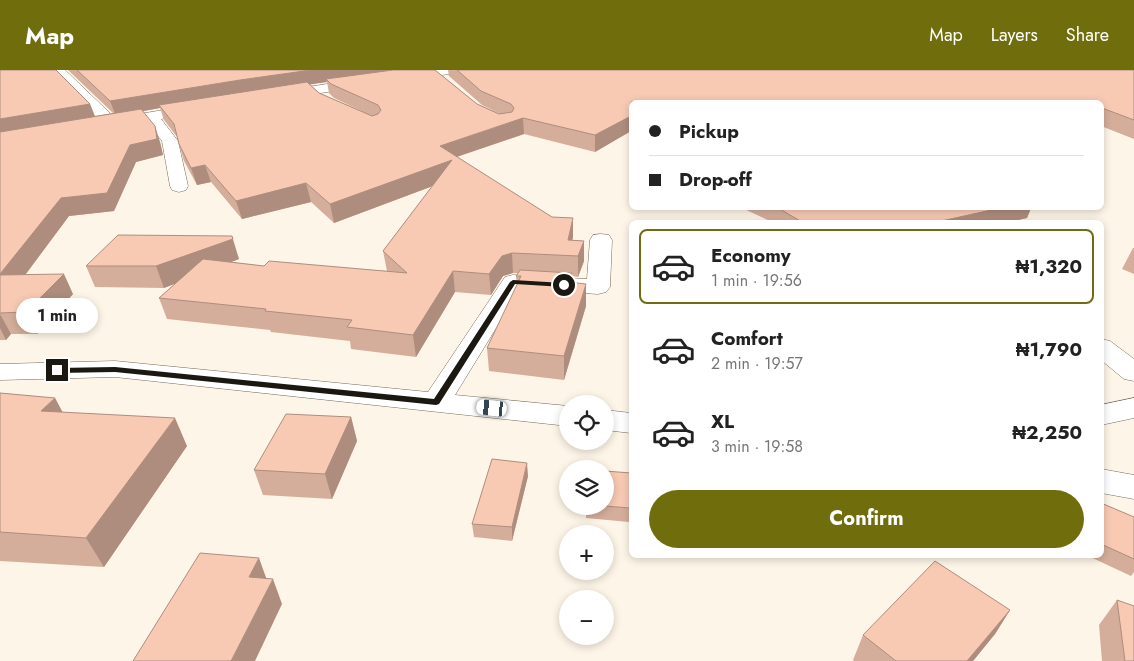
<!DOCTYPE html>
<meta charset="utf-8">
<style>
body{margin:0;font-family:Jost,sans-serif;background:#f6f6f6;color:#222;height:100vh;display:flex;flex-direction:column;font-size:19px;white-space:nowrap}
*{box-sizing:border-box;margin:0}
p{font-size:16px;color:#767676}
.icon{flex:none;width:28px;height:28px;fill:none;stroke:currentColor;stroke-width:2;stroke-linecap:round;stroke-linejoin:round}
.map{position:relative;flex:1;overflow:hidden}
.details{position:absolute;left:629px;top:150px;width:475px;height:338px;display:flex;flex-direction:column;background:#fff;border-radius:8px;box-shadow:0 2px 8px #0003}
.details>*{flex:none}
.top-card{position:absolute;left:629px;top:30px;width:475px;height:110px;border-radius:8px;box-shadow:0 2px 8px #0003;display:grid;align-content:center;height:110px;padding:0 20px;background:#fff}
.controls{position:absolute;left:559px;top:325px;display:grid;gap:10px}
.controls a{display:grid;place-items:center;width:55px;height:55px;border-radius:50%;background:#fff;box-shadow:0 2px 8px #0003;font-size:25px}
.end{position:absolute;width:22px;height:22px;margin:-11px;border:6px solid #1b1812;background:#fff;box-shadow:0 0 0 2px #fff}
.from{border-radius:50%}
.bubble{position:absolute;height:35px;border-radius:18px;background:#fff;box-shadow:0 2px 8px #0003;font-size:16px;font-weight:700;line-height:35px;text-align:center}
.car{position:absolute;width:15px;height:30px;margin:-15px -8px;border-radius:6px;box-shadow:0 0 4px 1px #0007;background:linear-gradient(#fff 24%,#345 0 40%,#fff 0 76%,#345 0 86%,#fff 0)}
.top-card b{display:flex;align-items:center;gap:18px;height:48px;font-size:19px}
.top-card b+b{border-top:1px solid #e0e0e0}
.top-card i{width:12px;height:12px;background:#222}
ul{padding:9px 0 0;list-style:none}
li{display:flex;align-items:center;gap:15px;height:75px;margin:0 10px 8px;padding:0 10px;border:2px solid transparent;border-radius:8px}
li div{flex:1}
li b{display:block;font-size:19px}
li em{font-style:normal;font-weight:700}
li.current{border-color:#706d0d}
li>.icon{width:45px;height:45px;stroke-width:1.5}
.cta{display:flex;gap:10px;margin-top:auto;padding:10px 20px}
.cta a{flex:1;height:58px;border-radius:30px;background:#706d0d;color:#fff;font-size:20px;font-weight:700;line-height:58px;text-align:center}
header{display:flex;align-items:center;gap:30px;box-sizing:border-box;height:70px;padding:0 25px;background:#706d0d;color:#fff}
header strong{font-size:24px}
nav{display:flex;gap:28px;margin-inline-start:auto;font-size:18px}
.map>svg:first-child{display:block}
.lines{fill:none;stroke-linecap:round;stroke-linejoin:round}
.minor-casing{stroke:#746a5c;stroke-width:1}
.minor{fill:#fff;fill-rule:evenodd}
.wall{fill:#d5ae9b;fill-rule:evenodd}
.shaded-wall{fill:#ae8d7e}
.building{fill:#f8cab4;stroke:#ae8d7e}
.route{fill:#1b1812}
</style>
<header>
<strong>Map</strong>
<nav><a>Map</a><a>Layers</a><a>Share</a></nav>
</header>
<div class="map">
<svg width="1134" height="591" viewBox="0 0 1134 591">
<rect width="100%" height="100%" fill="#fdf5e7"/>
<g class="lines">
<defs>
<path id="minor" d="M 51,0 L 65,0 L 115,48 L 200,34 L 205,35 L 207,38 L 205,41 L 161,49 L 178,71 L 188,116 L 186,120 L 179,122 L 172,120 L 170,116 L 162,71 L 147,52 L 112,58 L 105,56 Z
M 422,0 L 456,0 L 449,4 L 280,29 L 275,28 L 273,25 L 275,22 L 280,21 Z
M 601,164 L 609,165 L 612,170 L 610,217 L 606,222 L 598,224 L 520,219 L 455,325 L 568,336 L 568,356 L 115,307 L 0,310 L 0,294 L 115,291 L 428,322 L 505,207 L 513,205 L 587,209 L 590,170 L 593,165 Z
M 1101,269 L 1110,271 L 1134,289 L 1134,311 L 1124,309 L 1101,290 Z
M 1134,328 L 1134,348 L 1101,355 L 1101,335 Z
M 605,340 L 631,343 L 631,363 L 605,360 Z
M 1101,399 L 1134,405 L 1134,429 L 1101,423 Z"/>
</defs>
<use href="#minor" class="minor-casing"/>
<use href="#minor" class="minor"/>
</g>
<path class="wall" d="M 0,0 L 90,34 L 95,46 L 113,43 L 68,0 L 435,0 L 477,34 L 499,43 L 482,35 L 449,6 L 448,0 L 1134,0 L 1134,69 L 1101,56 L 1101,32 L 631,32 L 631,61 L 595,82 L 524,64 L 457,87 L 573,167 L 572,170 L 584,171 L 584,191 L 578,207 L 572,206 L 572,213 L 586,236 L 564,310 L 489,301 L 487,278 L 517,216 L 516,206 L 518,203 L 513,203 L 503,206 L 491,225 L 455,222 L 416,287 L 351,279 L 350,271 L 271,262 L 270,260 L 167,249 L 159,228 L 176,213 L 164,218 L 95,217 L 86,196 L 239,189 L 231,192 L 264,196 L 387,201 L 383,181 L 433,116 L 334,153 L 311,132 L 242,149 L 211,112 L 197,115 L 184,91 L 177,67 L 164,50 L 160,38 L 143,41 L 160,72 L 163,85 L 136,92 L 114,141 L 69,146 L 26,204 L 73,224 L 37,264 L 11,264 L 6,270 L 0,270 ZM 327,12 L 329,23 L 334,28 L 364,42 L 319,23 L 310,14 Z
M 742,138 L 1031,138 L 1027,148 L 1009,152 L 772,152 Z
M 1133,178 L 1134,178 L 1134,204 L 1122,199 Z
M 0,323 L 55,328 L 62,342 L 187,376 L 104,497 L 0,491 Z
M 351,347 L 357,371 L 332,429 L 263,425 L 254,400 Z
M 528,406 L 512,471 L 474,467 L 472,454 Z
M 1101,433 L 1134,447 L 1134,502 L 1131,506 L 1086,485 L 1101,485 Z
M 586,436 L 605,436 L 630,438 L 629,452 L 586,448 Z
M 1117,530 L 1134,591 L 1102,591 L 1099,555 Z
M 1010,540 L 995,564 L 973,591 L 854,591 L 853,590 L 863,565 Z"/>
<path class="shaded-wall" d="M 311,0 L 409,0 L 326,9 L 327,12 L 244,24 L 159,35 L 160,38 L 116,46 L 110,31 L 240,10 Z
M 90,34 L 96,50 L 0,66 L 0,49 Z
M 631,46 L 631,61 L 595,82 L 595,65 Z
M 523,48 L 524,64 L 441,92 L 440,76 Z
M 155,56 L 160,72 L 163,85 L 136,92 L 114,141 L 69,146 L 10,225 L 0,204 L 61,128 Z
M 452,90 L 454,108 L 334,153 L 330,134 Z
M 205,95 L 211,112 L 197,115 L 191,98 Z
M 306,113 L 311,132 L 242,149 L 236,131 Z
M 1000,138 L 1031,138 L 1027,148 L 1009,152 L 937,152 Z
M 573,148 L 573,167 L 569,186 L 568,170 Z
M 232,166 L 239,189 L 164,218 L 156,196 Z
M 584,171 L 584,191 L 578,207 L 578,186 Z
M 512,183 L 513,203 L 503,206 L 491,225 L 489,204 L 502,186 Z
M 453,201 L 455,222 L 416,287 L 413,265 Z
M 572,203 L 572,224 L 568,212 Z
M 64,204 L 73,224 L 37,264 L 26,242 Z
M 586,214 L 586,236 L 564,310 L 564,286 Z
M 0,244 L 11,264 L 6,270 L 0,258 Z
M 55,328 L 70,356 L 41,341 Z
M 351,347 L 357,371 L 332,429 L 325,404 Z
M 175,348 L 187,376 L 104,497 L 86,468 Z
M 527,393 L 528,406 L 512,471 L 512,457 Z
M 259,488 L 268,513 L 249,507 Z
M 273,509 L 282,534 L 255,591 L 231,591 Z
M 1010,540 L 995,564 L 973,591 L 967,591 Z"/>
<path class="building" d="M 0,0 L 56,0 L 90,34 L 0,49 Z
M 77,0 L 311,0 L 240,10 L 110,31 Z
M 393,0 L 435,0 L 477,34 L 499,44 L 512,42 L 514,38 L 511,34 L 481,21 L 457,0 L 1134,0 L 1134,50 L 1102,38 L 1101,38 L 1101,32 L 631,32 L 631,46 L 595,65 L 523,48 L 440,76 L 552,147 L 573,148 L 568,170 L 584,171 L 578,186 L 512,183 L 502,186 L 489,204 L 453,201 L 413,265 L 347,257 L 352,250 L 265,241 L 266,239 L 159,228 L 203,189 L 264,196 L 269,191 L 407,203 L 383,181 L 452,90 L 330,134 L 306,113 L 236,131 L 205,95 L 191,98 L 179,74 L 174,54 L 159,35 L 307,12 L 319,23 L 372,46 L 378,44 L 381,40 L 378,35 L 331,14 L 326,9 Z
M 141,39 L 155,56 L 157,69 L 130,75 L 107,123 L 61,128 L 0,204 L 0,62 Z
M 778,138 L 1000,138 L 937,152 L 802,152 Z
M 118,165 L 232,166 L 233,169 L 156,196 L 86,196 Z
M 520,200 L 572,203 L 568,212 L 586,214 L 564,286 L 487,278 L 521,206 L 516,206 Z
M 64,204 L 26,242 L 0,243 L 0,205 Z
M 0,323 L 55,328 L 41,341 L 175,348 L 86,468 L 0,462 Z
M 286,344 L 351,347 L 325,404 L 254,400 Z
M 492,389 L 527,393 L 512,457 L 472,454 Z
M 605,401 L 631,403 L 630,438 L 605,436 Z
M 1101,433 L 1134,447 L 1134,489 L 1101,474 Z
M 200,483 L 259,488 L 249,507 L 273,509 L 231,591 L 133,591 Z
M 935,491 L 1010,540 L 967,591 L 896,591 L 863,565 Z
M 1117,530 L 1134,536 L 1134,591 L 1125,591 Z"/>
<path class="route" d="M 513,210 L 564,213 L 568,215 L 564,217 L 515,214 L 439,334 L 436,335 L 115,302 L 57,303 L 53,300 L 57,298 L 115,297 L 434,329 L 510,212 Z"/>
</svg>
<div class="controls">
<a><svg class="icon" aria-label="locate" viewBox="0 0 24 24"><circle cx="12" cy="12" r="6"/><path d="M12 2v4M12 18v4M2 12h4M18 12h4"/></svg></a>
<a><svg class="icon" aria-label="layers" viewBox="0 0 24 24"><path d="M12 4l9 5-9 5-9-5zM3 14l9 5 9-5"/></svg></a>
<a>+</a>
<a>−</a>
</div>
<i class="end from" style="left:564px;top:215px"></i>
<i class="end" style="left:57px;top:300px"></i>
<div class="bubble" style="left:16px;top:228px;width:82px">1 min</div>
<i class="car" style="left:492px;top:338px;rotate:276deg"></i>
<div class="top-card">
<b><i class="from"></i>Pickup</b>
<b><i></i>Drop-off</b>
</div>
<section class="details">
<ul>
<li class="current"><svg class="icon" aria-label="car" viewBox="0 0 24 24"><path d="M5 17H2v-5l4-1 3-4h7l3 4 3 1v5h-3M9 17h6M6 11h13"/><circle cx="7" cy="17" r="2"/><circle cx="17" cy="17" r="2"/></svg><div><b>Economy</b><p>1 min · 19:56</p></div><em>₦1,320</em></li>
<li><svg class="icon" aria-label="car" viewBox="0 0 24 24"><path d="M5 17H2v-5l4-1 3-4h7l3 4 3 1v5h-3M9 17h6M6 11h13"/><circle cx="7" cy="17" r="2"/><circle cx="17" cy="17" r="2"/></svg><div><b>Comfort</b><p>2 min · 19:57</p></div><em>₦1,790</em></li>
<li><svg class="icon" aria-label="car" viewBox="0 0 24 24"><path d="M5 17H2v-5l4-1 3-4h7l3 4 3 1v5h-3M9 17h6M6 11h13"/><circle cx="7" cy="17" r="2"/><circle cx="17" cy="17" r="2"/></svg><div><b>XL</b><p>3 min · 19:58</p></div><em>₦2,250</em></li>
</ul>
<div class="cta"><a>Confirm</a></div>
</section>
</div>
